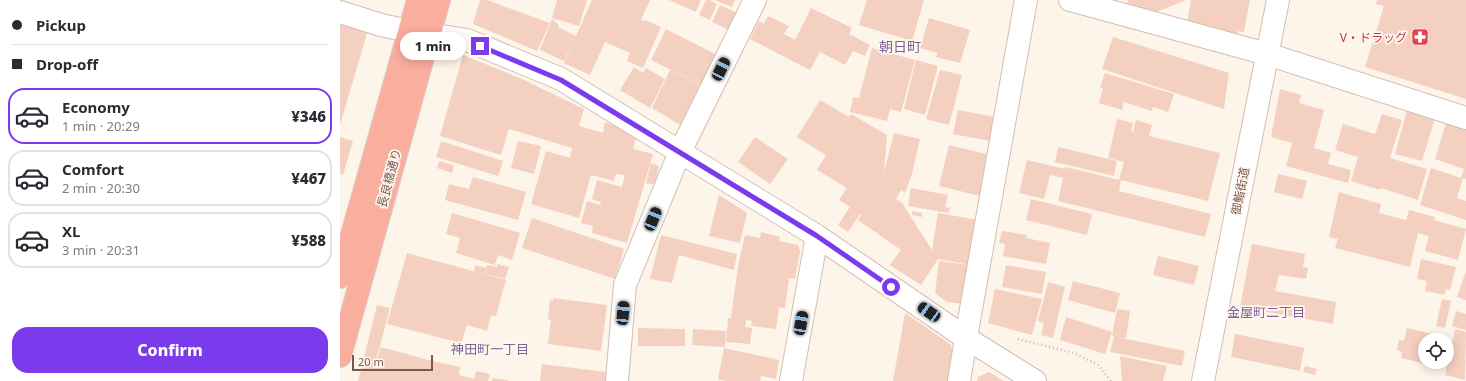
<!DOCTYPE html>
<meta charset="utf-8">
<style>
body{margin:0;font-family:"Noto Sans","Noto Sans JP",sans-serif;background:#f2f2f3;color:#2b2b33;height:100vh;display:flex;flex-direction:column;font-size:15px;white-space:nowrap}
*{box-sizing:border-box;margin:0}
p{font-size:13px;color:#7c7c81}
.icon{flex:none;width:22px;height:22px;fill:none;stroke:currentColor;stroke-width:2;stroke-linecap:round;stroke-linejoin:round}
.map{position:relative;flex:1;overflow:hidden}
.sheet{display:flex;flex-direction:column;background:#fff;width:340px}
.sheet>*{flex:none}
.hud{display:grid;align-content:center;height:88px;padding:0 12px;background:#fff}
.tools{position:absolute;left:1078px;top:333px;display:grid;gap:8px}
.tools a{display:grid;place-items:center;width:36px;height:36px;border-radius:50%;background:#fff;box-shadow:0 2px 10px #0003;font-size:20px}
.scale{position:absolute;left:12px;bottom:10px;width:81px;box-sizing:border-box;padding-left:4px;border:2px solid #7a584b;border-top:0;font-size:11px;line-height:14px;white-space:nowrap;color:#7a584b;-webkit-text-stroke:3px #fff8f1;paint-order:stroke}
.end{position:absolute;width:18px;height:18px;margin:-9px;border:5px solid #7c3aed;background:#fff;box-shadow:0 0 0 2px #fff}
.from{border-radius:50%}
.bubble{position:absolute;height:28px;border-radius:14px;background:#fff;box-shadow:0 2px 10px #0003;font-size:13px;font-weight:800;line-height:28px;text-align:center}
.car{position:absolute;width:12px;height:24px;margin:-12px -6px;border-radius:5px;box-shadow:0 0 3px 1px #0007;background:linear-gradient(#222 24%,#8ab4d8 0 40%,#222 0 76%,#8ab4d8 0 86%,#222 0)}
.hud b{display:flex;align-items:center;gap:14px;height:38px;font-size:15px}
.hud b+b{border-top:1px solid #e1e1e2}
.hud i{width:10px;height:10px;background:#2b2b33}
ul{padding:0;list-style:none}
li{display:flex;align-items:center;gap:12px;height:56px;margin:0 8px 6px;padding:0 4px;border:2px solid #e1e1e2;border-radius:16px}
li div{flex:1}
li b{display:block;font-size:15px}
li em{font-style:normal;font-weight:800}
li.active{border-color:#7c3aed}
li>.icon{width:36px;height:36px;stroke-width:1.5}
.primary-button{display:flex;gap:8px;margin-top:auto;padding:8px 12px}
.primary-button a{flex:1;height:46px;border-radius:16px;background:#7c3aed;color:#fff;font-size:16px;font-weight:800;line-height:46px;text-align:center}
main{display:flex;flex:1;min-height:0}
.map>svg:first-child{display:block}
.building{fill:#f4d0c0}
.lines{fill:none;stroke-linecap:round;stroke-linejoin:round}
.minor-casing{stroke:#d4bdb1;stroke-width:24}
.highway-casing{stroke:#dad0cd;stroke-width:24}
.path{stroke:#dab3a2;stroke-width:2.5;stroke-dasharray:1 3;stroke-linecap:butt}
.minor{stroke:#fff;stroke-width:22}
.highway{stroke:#faae9e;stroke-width:22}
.route{stroke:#7c3aed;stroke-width:5}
.labels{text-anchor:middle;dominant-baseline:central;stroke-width:3.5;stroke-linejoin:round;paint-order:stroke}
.health-label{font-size:12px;fill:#be3a42;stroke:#fff8f1;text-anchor:end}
.street-label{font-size:12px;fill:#7a584b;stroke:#fff8f1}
.neighbourhood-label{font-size:13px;fill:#806396;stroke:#fff8f1}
.quarter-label{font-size:14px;fill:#806396;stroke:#fff8f1}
</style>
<main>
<section class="sheet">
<div class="hud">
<b><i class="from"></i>Pickup</b>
<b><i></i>Drop-off</b>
</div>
<ul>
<li class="active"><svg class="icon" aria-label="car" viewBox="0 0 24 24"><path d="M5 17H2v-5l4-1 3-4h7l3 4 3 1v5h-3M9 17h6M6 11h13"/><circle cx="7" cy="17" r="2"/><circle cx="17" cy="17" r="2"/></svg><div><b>Economy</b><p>1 min · 20:29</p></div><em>¥346</em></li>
<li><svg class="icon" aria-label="car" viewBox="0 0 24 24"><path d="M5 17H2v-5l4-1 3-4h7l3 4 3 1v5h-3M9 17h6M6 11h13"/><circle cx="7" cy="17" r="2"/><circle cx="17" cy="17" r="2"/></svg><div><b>Comfort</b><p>2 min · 20:30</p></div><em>¥467</em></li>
<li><svg class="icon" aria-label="car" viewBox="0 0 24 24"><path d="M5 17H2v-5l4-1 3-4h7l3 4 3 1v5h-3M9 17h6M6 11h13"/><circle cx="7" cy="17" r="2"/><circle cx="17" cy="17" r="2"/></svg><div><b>XL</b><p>3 min · 20:31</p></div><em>¥588</em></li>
</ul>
<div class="primary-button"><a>Confirm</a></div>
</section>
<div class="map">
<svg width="1126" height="381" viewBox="0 0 1126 381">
<rect width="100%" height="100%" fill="#fdf4ea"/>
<path class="building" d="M 140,0 L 147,0 L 210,23 L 197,51 L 133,24 Z
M 217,0 L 247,0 L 239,26 L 212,18 Z
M 252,0 L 310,0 L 301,20 L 305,21 L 305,20 L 321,27 L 303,68 L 287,61 L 290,53 L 265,42 L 250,75 L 224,63 L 233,43 L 224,61 L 200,50 L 212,19 L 219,25 L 218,27 L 236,36 Z
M 329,0 L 361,0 L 356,12 Z
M 366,0 L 370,0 L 377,4 L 370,20 L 359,15 Z
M 375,0 L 395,0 L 392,7 Z
M 527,0 L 584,0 L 572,41 L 519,25 Z
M 788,0 L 846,0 L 814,13 L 787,5 Z
M 851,0 L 910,0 L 904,32 L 898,31 L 897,39 L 847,23 Z
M 1037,0 L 1126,0 L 1126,99 L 1025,67 L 1044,6 L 1036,4 Z
M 380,5 L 397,13 L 389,30 L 372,22 Z
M 471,8 L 512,28 L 509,34 L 530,45 L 525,56 L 513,51 L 505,65 L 480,52 L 470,70 L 410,39 L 419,21 L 424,24 L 428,16 L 449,26 L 444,34 L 455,40 Z
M 589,18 L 630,30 L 620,63 L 596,57 L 598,53 L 580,48 Z
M 0,21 L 28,30 L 0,125 Z
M 326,29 L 379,56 L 363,86 L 311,60 Z
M 773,37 L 889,73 L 884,109 L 762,69 Z
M 532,48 L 575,60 L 561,112 L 550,109 L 547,121 L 510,112 L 513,97 L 519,98 Z
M 123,55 L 182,79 L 244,109 L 239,126 L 263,133 L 265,122 L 279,127 L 296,138 L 293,149 L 313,154 L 287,243 L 252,233 L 253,226 L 241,223 L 247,201 L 260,205 L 261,202 L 252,199 L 257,180 L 282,187 L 285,175 L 276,174 L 274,181 L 251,175 L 239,218 L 191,204 L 206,151 L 230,158 L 232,148 L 169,129 L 161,155 L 100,136 Z
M 576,60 L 598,66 L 585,115 L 564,109 Z
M 294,67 L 303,73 L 306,68 L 325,79 L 310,108 L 280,90 Z
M 330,70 L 360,85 L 340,125 L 312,108 Z
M 600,70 L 622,75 L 609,125 L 586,119 Z
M 765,73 L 834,94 L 828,112 L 813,107 L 812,111 L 784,102 L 782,110 L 759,103 L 763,88 L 760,88 Z
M 940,89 L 961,95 L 959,103 L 984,110 L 974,148 L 991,153 L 988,164 L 1011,170 L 1008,183 L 946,166 L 952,143 L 931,137 Z
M 480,100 L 509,117 L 511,114 L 547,135 L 544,172 L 554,133 L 580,139 L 572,174 L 565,193 L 561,190 L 556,199 L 562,203 L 592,250 L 598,213 L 639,220 L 631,265 L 598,259 L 581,285 L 550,265 L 561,250 L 518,220 L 521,215 L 520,214 L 508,232 L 498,225 L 510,207 L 499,200 L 507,188 L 477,170 L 486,155 L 457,137 Z
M 618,110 L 655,117 L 650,141 L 613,134 Z
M 1067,110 L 1095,118 L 1082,161 L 1055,154 Z
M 1042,114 L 1062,120 L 1050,158 L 1087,169 L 1078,200 L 1041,188 L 1040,190 L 1011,181 L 1018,157 L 995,150 L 1003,124 L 1035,134 Z
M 777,119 L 793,123 L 791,131 L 805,135 L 793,131 L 796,120 L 812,125 L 809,136 L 880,153 L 868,201 L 781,180 L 779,191 L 871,214 L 865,237 L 718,201 L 723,178 L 710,175 L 704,199 L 679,193 L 687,160 L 725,169 L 726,167 L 779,180 L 784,162 L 768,158 Z
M 1106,123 L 1126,129 L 1126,179 L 1123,178 L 1117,198 L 1126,201 L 1126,220 L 1080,205 L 1091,168 L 1121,178 L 1124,169 L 1095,159 Z
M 0,137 L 13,141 L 3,175 L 0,174 Z
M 415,137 L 448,159 L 430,184 L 398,162 Z
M 101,141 L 163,161 L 158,176 L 96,157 Z
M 178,141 L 201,146 L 194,174 L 171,168 Z
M 609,145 L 650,155 L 640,196 L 599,186 Z
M 718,147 L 777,161 L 774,176 L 715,162 Z
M 99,161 L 114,165 L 112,173 L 97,168 Z
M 311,163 L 319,166 L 315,185 L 306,183 Z
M 938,174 L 967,181 L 962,199 L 934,192 Z
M 133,177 L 186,192 L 178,220 L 105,200 L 109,184 L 129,189 Z
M 571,188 L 608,195 L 605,207 L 610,208 L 609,213 L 568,206 Z
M 999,192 L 1041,204 L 1039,213 L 1066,220 L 1069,210 L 1095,217 L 1094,220 L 1126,229 L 1118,260 L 1085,251 L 1089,236 L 1078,233 L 1070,267 L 995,248 L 998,239 L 989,237 Z
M 379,195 L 407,213 L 400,243 L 369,236 Z
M 691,199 L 752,214 L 747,235 L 686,220 Z
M 572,211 L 582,213 L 582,217 L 572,215 Z
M 112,213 L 180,233 L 172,260 L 158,255 L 155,265 L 116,253 L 120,238 L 106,234 Z
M 192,218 L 284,249 L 275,279 L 182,248 Z
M 662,231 L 687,235 L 686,238 L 710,243 L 706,264 L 663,256 L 665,244 L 659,243 Z
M 421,232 L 440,237 L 439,241 L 458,245 L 460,252 L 455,279 L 449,278 L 445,308 L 439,307 L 436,329 L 411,326 L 412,321 L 406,320 L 405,327 L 412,328 L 410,344 L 386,342 L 388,318 L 391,318 L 398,266 L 405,235 L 420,238 Z
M 321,235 L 397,254 L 394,270 L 339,255 L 332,283 L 310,279 Z
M 912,244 L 965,254 L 963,267 L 968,268 L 966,279 L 939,275 L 935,291 L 996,302 L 993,324 L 900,307 Z
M 67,253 L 166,280 L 156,316 L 151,315 L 147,331 L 127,325 L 121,343 L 47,324 Z
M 818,256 L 859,266 L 854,285 L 813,275 Z
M 1081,259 L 1116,267 L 1110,290 L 1106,289 L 1104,295 L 1085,291 L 1087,281 L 1077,279 Z
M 599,261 L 629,265 L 624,304 L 607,302 L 595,293 Z
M 157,264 L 169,267 L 165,279 L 134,271 L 135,265 L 146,268 L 147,265 L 157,267 Z
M 666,265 L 706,272 L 702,294 L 662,287 Z
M 1126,271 L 1126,300 L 1117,297 Z
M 733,281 L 780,293 L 775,313 L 728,300 Z
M 708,282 L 725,287 L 713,338 L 701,335 L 704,323 L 698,321 Z
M 655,289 L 702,299 L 692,335 L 648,323 Z
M 213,298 L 267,305 L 261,351 L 208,344 L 211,320 L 208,320 L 210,300 L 213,301 Z
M 1102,299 L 1111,301 L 1105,328 L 1096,326 Z
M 37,305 L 50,308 L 33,373 L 41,347 L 96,362 L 120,367 L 119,375 L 134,379 L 136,371 L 150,374 L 148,381 L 18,381 Z
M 777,309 L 790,311 L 786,338 L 777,337 L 845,351 L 842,366 L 770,352 L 774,336 L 772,335 Z
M 1116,311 L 1126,314 L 1126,330 L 1112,326 Z
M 565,313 L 610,344 L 615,355 L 611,381 L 553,381 Z
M 726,317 L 772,332 L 765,354 L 720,340 Z
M 298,328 L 345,329 L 345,346 L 298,346 Z
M 1067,328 L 1106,337 L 1105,340 L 1085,340 L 1085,362 L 1100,362 L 1099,367 L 1061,358 L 1062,352 L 1057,350 L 1059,340 L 1064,341 Z
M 353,329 L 386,331 L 385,347 L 352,345 Z
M 1115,329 L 1126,332 L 1125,380 L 1105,375 Z
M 895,334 L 964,348 L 960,371 L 891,357 Z
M 384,348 L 439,360 L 436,379 L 421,376 L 420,381 L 387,381 L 378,379 Z
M 780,356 L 827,366 L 823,381 L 782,381 Z
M 202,364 L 266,372 L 265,381 L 200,381 Z
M 965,366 L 977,369 L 975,375 L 963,372 Z
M 649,372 L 664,381 L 637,381 L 638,377 Z
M 152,378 L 168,380 L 168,381 L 152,381 Z"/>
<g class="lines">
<defs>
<path id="minor" d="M 730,0 L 927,54 L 1126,118
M 0,12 L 41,25 L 69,31 L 127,40 L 221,79 L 477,236 L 626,338 L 695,381
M 277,381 L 285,285 L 340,152 L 415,0
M 451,381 L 477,236
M 619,381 L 628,326 L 686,0
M 863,381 L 938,0"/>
<path id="highway" d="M 0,277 L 78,0
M 0,356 L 99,0"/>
</defs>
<use href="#minor" class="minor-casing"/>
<use href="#highway" class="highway-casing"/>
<path class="path" d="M 678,339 L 734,353 L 758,365 L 771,381"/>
<use href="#minor" class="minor"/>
<use href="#highway" class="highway"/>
</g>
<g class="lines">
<path class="route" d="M 140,46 L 221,80 L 477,236 L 551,287"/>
</g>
<defs>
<symbol id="pharmacy-square" viewBox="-11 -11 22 22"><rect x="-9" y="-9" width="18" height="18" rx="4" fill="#e0444e" stroke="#fff8f1"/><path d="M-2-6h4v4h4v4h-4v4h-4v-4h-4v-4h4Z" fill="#fff"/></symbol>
</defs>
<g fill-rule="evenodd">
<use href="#pharmacy-square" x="1070" y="27" width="20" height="20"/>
</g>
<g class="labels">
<g class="health-label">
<text x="1067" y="37">V・ドラッグ</text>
</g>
<g class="street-label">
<text transform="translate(49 178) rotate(-75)">長良橋通り</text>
<text transform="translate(900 191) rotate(-79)">御鮨街道</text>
</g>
<g class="neighbourhood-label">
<text x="926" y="312">金屋町二丁目</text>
<text x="150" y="349">神田町一丁目</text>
</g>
<g class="quarter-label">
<text x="560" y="46">朝日町</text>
</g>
</g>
</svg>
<div class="tools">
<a><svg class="icon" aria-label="locate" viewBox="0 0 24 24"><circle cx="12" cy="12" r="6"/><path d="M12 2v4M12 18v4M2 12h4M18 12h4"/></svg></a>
</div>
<div class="scale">20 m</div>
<i class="end from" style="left:551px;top:287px"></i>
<i class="end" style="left:140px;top:46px"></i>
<div class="bubble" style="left:60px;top:32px;width:66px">1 min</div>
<i class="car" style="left:381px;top:69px;rotate:26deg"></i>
<i class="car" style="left:313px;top:219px;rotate:22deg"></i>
<i class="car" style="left:589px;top:312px;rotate:304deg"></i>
<i class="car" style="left:283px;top:313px;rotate:5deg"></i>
<i class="car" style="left:461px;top:323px;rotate:10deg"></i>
</div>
</main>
